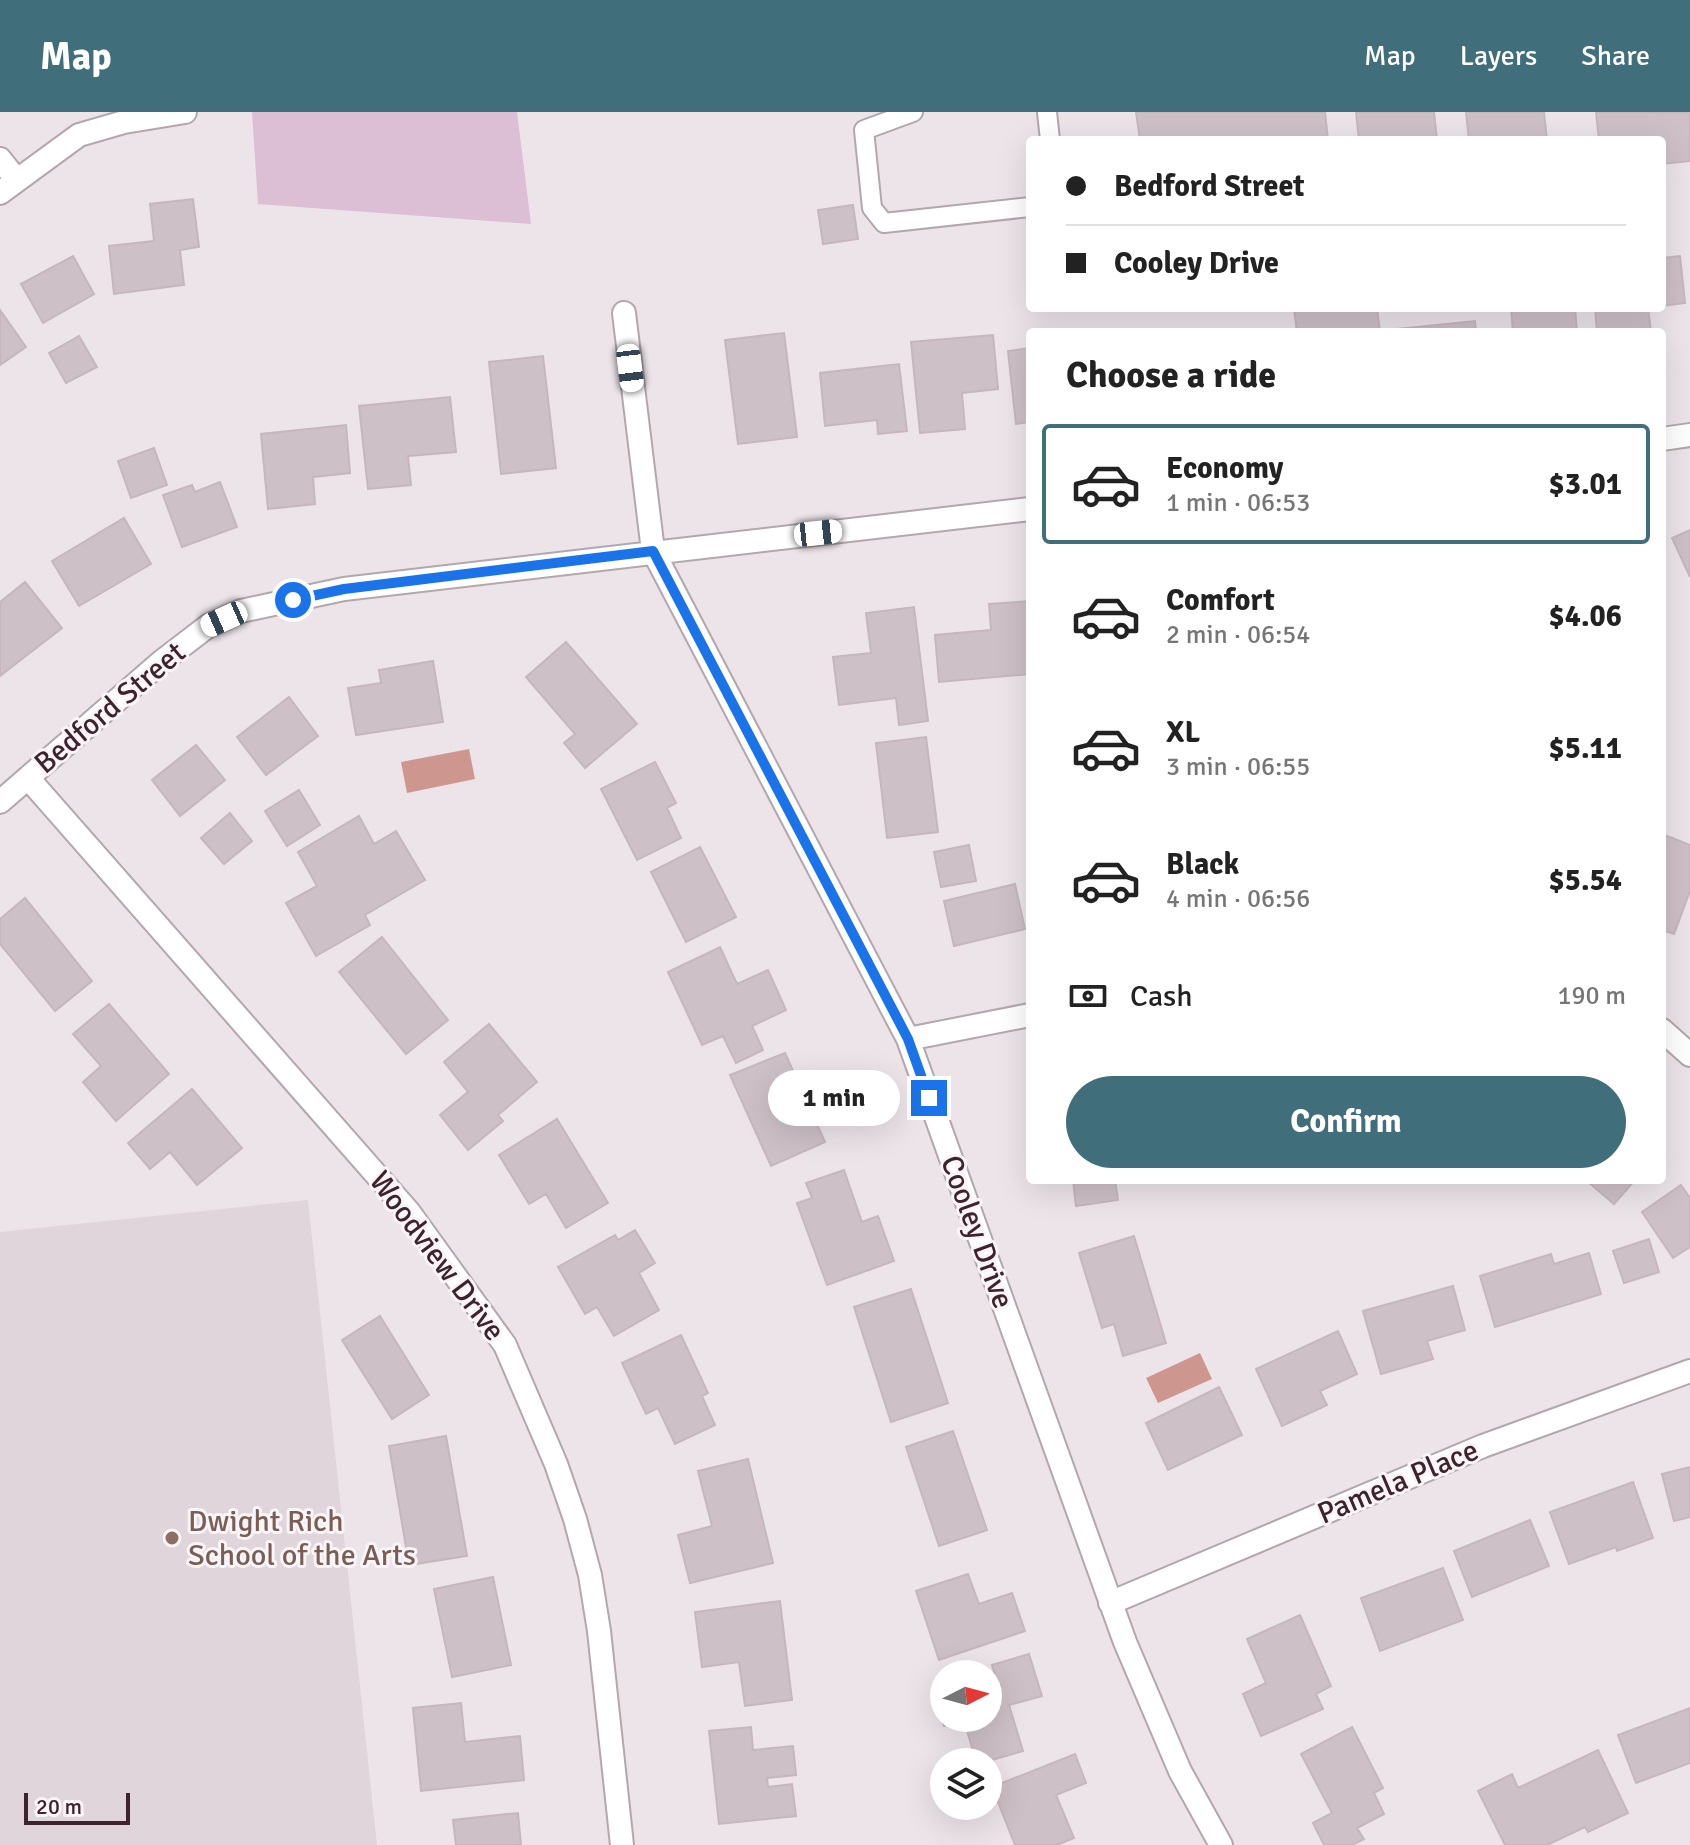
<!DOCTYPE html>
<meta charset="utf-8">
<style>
body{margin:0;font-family:Signika,sans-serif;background:#f6f6f6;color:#222;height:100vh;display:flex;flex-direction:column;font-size:30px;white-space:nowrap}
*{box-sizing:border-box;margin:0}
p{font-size:26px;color:#767676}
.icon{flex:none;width:44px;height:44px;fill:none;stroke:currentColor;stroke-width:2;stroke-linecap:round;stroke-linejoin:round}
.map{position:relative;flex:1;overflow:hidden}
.side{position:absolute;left:1026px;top:216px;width:640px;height:856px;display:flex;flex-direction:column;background:#fff;border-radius:8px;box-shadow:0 8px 32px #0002}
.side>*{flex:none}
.guide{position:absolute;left:1026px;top:24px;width:640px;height:176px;border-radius:8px;box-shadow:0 8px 32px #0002;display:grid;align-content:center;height:176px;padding:0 40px;background:#fff}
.needle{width:52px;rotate:84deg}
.tools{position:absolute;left:930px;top:1548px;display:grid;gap:16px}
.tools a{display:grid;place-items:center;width:72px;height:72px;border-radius:50%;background:#fff;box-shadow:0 8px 32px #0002;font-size:40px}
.scale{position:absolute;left:24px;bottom:20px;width:106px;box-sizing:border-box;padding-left:8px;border:4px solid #3d242c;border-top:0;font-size:22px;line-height:28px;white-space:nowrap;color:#3d242c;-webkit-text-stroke:6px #f9f4f7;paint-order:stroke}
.end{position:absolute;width:36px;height:36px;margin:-18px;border:10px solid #1a73e8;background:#fff;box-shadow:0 0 0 4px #fff}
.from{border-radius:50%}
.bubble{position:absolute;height:56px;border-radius:28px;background:#fff;box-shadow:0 8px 32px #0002;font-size:26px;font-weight:700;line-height:56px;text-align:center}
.car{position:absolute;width:24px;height:48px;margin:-24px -12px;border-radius:10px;box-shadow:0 0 6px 2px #0007;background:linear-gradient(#fff 24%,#345 0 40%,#fff 0 76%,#345 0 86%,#fff 0)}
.guide b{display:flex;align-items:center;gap:28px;height:76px;font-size:30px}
.guide b+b{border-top:2px solid #e0e0e0}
.guide i{width:20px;height:20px;background:#222}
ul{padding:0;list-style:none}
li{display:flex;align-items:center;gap:24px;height:120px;margin:0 16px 12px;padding:0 24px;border:4px solid transparent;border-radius:8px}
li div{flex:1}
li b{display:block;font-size:30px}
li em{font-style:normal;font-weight:700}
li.current{border-color:#416e7b}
li>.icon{width:72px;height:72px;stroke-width:1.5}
h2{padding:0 40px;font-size:36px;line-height:96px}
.pay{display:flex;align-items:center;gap:20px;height:88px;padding:0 40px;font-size:30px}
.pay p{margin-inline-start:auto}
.action{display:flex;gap:16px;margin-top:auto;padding:16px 40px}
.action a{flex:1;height:92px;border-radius:48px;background:#416e7b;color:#fff;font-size:32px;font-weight:700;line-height:92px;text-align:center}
header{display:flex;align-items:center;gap:48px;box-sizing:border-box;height:112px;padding:0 40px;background:#416e7b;color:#fff}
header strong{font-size:38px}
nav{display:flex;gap:44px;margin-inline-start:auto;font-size:28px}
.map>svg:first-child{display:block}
.built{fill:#e0d5da}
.green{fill:#dcbed5}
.water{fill:#cd9790}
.building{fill:#cdc0c6;stroke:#c6b7bd;stroke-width:2}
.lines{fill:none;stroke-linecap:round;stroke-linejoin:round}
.service-casing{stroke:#b4a7ac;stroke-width:22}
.minor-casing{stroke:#b4a7ac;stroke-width:26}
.service{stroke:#fff;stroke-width:18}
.minor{stroke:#fff;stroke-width:22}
.route{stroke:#1a73e8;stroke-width:10}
.education-dot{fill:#8d6e63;stroke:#f9f4f7;stroke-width:3}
.labels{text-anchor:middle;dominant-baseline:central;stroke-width:6;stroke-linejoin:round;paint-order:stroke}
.street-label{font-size:30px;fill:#3d242c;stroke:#f9f4f7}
.education-label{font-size:30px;fill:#785e54;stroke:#f9f4f7;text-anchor:start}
</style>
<header>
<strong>Map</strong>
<nav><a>Map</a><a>Layers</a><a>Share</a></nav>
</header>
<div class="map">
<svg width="1690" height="1733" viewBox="0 0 1690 1733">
<rect width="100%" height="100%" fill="#ece4e8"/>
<path class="built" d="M 308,1088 L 377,1733 L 0,1733 L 0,1120 Z"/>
<path class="green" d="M 252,0 L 517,0 L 531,112 L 258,92 Z"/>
<path class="water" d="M 469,637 L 475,667 L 407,681 L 401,650 Z
M 1200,1241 L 1212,1267 L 1158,1291 L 1146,1266 Z"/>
<path class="building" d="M 1136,0 L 1325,0 L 1328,28 L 1140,28 Z
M 1356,0 L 1434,0 L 1437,28 L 1359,28 Z
M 1466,0 L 1544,0 L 1547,28 L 1469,28 Z
M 1596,0 L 1690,0 L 1690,49 L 1662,52 L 1662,28 L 1599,28 Z
M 193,87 L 199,135 L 180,138 L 184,173 L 114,182 L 109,134 L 154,129 L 150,92 Z
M 853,93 L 858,127 L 823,132 L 818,98 Z
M 73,144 L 94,182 L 43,211 L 21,172 Z
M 1680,144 L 1685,191 L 1662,194 L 1662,146 Z
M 1377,196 L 1380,220 L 1297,220 L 1294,197 Z
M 1511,196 L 1575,196 L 1577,220 L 1513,220 Z
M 1595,196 L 1648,196 L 1651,220 L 1597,220 Z
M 0,198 L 26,235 L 0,253 Z
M 1475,209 L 1476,220 L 1398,220 L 1398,217 Z
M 784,221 L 797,325 L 738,332 L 725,228 Z
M 993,223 L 998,277 L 962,281 L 965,317 L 920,321 L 911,230 Z
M 79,224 L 97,255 L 66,271 L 49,241 Z
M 1030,236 L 1030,310 L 1016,312 L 1008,239 Z
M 543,244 L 556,356 L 501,362 L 489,250 Z
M 899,252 L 907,319 L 878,322 L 877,308 L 825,314 L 820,261 Z
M 450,285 L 456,340 L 408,344 L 411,373 L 368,377 L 359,294 Z
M 346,313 L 350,361 L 313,365 L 315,392 L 268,397 L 261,322 Z
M 154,336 L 167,373 L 131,386 L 118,349 Z
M 220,370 L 237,415 L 182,435 L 163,383 L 192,373 L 195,380 Z
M 124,406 L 151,452 L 79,494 L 52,449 Z
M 1690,418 L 1690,465 L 1672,426 Z
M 25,470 L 62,516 L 0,564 L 0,490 Z
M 1030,489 L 1030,562 L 939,570 L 935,523 L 991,518 L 989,492 Z
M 914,495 L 928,609 L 899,613 L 896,586 L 839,593 L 833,545 L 871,541 L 866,501 Z
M 566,530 L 637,612 L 585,656 L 564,631 L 575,622 L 526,565 Z
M 433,549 L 443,610 L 356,623 L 348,576 L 381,571 L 379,558 Z
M 289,585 L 318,624 L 266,663 L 237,625 Z
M 926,625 L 938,720 L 887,726 L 876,631 Z
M 196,633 L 225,668 L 180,704 L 152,668 Z
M 655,650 L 676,691 L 667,696 L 681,726 L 637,748 L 601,677 Z
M 299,678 L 320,713 L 287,734 L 265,699 Z
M 230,701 L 252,729 L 224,752 L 201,726 Z
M 359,704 L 374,732 L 396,719 L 425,768 L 365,803 L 370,813 L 316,844 L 286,791 L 317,774 L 298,740 Z
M 1662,722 L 1690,733 L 1690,779 L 1674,822 L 1662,818 Z
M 969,733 L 976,769 L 941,775 L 934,740 Z
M 700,735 L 736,805 L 686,830 L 651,760 Z
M 1015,772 L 1025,817 L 954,834 L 944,789 Z
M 25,786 L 92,869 L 55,899 L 0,832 L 0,807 Z
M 382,825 L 448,908 L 406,942 L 339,860 Z
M 720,835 L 737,872 L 768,858 L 786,898 L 752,914 L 763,938 L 736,951 L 723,924 L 702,933 L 668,860 Z
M 109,892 L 169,962 L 116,1009 L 83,970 L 101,954 L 73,922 Z
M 489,912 L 537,970 L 498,1003 L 503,1009 L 468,1038 L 440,1003 L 468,980 L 444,950 Z
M 785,941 L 825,1030 L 771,1054 L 730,963 Z
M 192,977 L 242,1036 L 197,1073 L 170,1040 L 150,1057 L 128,1031 Z
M 557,1007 L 608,1091 L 566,1116 L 546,1082 L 529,1092 L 499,1043 Z
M 844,1058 L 862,1110 L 878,1104 L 894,1149 L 827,1173 L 797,1091 L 812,1086 L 806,1071 Z
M 1073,1068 L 1115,1068 L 1118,1088 L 1076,1094 Z
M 1586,1068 L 1635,1068 L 1614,1092 Z
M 1681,1073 L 1690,1086 L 1690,1135 L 1673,1146 L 1642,1100 Z
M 635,1118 L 655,1151 L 639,1161 L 659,1198 L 614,1224 L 597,1195 L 585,1202 L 558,1155 L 615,1123 L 618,1128 Z
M 1134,1124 L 1166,1231 L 1123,1244 L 1114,1212 L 1102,1216 L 1079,1141 Z
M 1649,1127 L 1659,1160 L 1624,1171 L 1613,1139 Z
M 1589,1141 L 1601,1182 L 1495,1215 L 1480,1164 L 1551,1142 L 1554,1152 Z
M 1453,1174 L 1465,1218 L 1427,1229 L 1433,1247 L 1381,1262 L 1363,1199 Z
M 911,1177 L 948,1291 L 891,1310 L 854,1195 Z
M 380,1204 L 429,1283 L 392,1307 L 342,1228 Z
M 1338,1219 L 1357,1262 L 1320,1279 L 1327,1293 L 1282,1314 L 1256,1257 Z
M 681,1223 L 708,1281 L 702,1284 L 715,1313 L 675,1332 L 658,1296 L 646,1302 L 622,1251 Z
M 1219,1275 L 1242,1323 L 1168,1358 L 1146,1311 Z
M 953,1319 L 987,1418 L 939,1434 L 906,1335 Z
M 446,1324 L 467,1444 L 409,1453 L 389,1334 Z
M 748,1347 L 773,1451 L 690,1471 L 678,1423 L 712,1414 L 698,1359 Z
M 1690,1355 L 1690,1405 L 1674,1409 L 1662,1362 Z
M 1633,1370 L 1653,1426 L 1617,1439 L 1616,1435 L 1569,1452 L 1550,1400 Z
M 1530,1408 L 1549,1454 L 1472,1485 L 1454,1439 Z
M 1443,1456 L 1463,1508 L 1380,1539 L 1361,1486 Z
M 968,1462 L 979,1492 L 1012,1481 L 1025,1519 L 939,1548 L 916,1479 Z
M 493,1465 L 511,1553 L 452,1565 L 434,1477 Z
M 780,1489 L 792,1588 L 745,1594 L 739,1550 L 702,1555 L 695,1500 Z
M 1300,1503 L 1331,1574 L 1316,1582 L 1323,1597 L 1261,1624 L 1243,1582 L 1266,1571 L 1247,1527 Z
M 1029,1542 L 1042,1584 L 1009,1593 L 1023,1639 L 985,1650 L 976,1650 L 964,1608 L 944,1614 L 935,1585 L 944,1582 L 944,1606 L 988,1606 L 988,1569 L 996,1567 L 992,1553 Z
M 461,1591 L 465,1630 L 520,1624 L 524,1668 L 421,1679 L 413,1596 Z
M 1690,1596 L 1690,1651 L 1636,1671 L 1618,1623 Z
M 751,1615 L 753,1638 L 793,1634 L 796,1663 L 767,1666 L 768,1675 L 792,1672 L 796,1704 L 719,1712 L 709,1619 Z
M 1352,1615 L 1383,1676 L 1374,1681 L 1384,1702 L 1357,1716 L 1364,1727 L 1352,1733 L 1324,1733 L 1313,1711 L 1332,1701 L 1301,1642 Z
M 1598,1638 L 1628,1701 L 1588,1720 L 1585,1715 L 1547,1733 L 1505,1733 L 1478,1679 L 1512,1662 L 1518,1676 Z
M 1075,1642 L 1086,1671 L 1056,1683 L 1074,1726 L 1057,1733 L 1015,1733 L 992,1675 Z
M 518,1701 L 521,1733 L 456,1733 L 453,1708 Z"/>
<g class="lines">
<defs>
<path id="service" d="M 913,0 L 864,18 L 872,96 L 884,111 L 1030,95
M 1047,0 L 1050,28"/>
<path id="minor" d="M 0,47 L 16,67
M 0,81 L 79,23 L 124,10 L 185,0
M 624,201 L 653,439 L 908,927 L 1125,1530 L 1180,1659 L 1221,1733
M 1662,327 L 1690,323
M 28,666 L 409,1100 L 505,1233 L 556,1352 L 575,1407 L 590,1463 L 599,1519 L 622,1733
M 0,690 L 161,550 L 208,514 L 241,499 L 344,477 L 1030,397
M 1662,918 L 1690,943
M 908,927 L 1030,903
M 1110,1491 L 1483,1334 L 1690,1259"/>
</defs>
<use href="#service" class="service-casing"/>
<use href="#minor" class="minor-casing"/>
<use href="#service" class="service"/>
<use href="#minor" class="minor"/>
</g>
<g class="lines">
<path class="route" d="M 293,488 L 344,477 L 653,439 L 908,927 L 929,986"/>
</g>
<circle class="education-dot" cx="172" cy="1426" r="8"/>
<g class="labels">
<g class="street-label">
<text transform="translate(110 596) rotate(-40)">Bedford Street</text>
<text transform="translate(977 1120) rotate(70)">Cooley Drive</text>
<text transform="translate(437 1144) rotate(53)">Woodview Drive</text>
<text transform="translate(1398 1370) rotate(-23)">Pamela Place</text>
</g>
<g class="education-label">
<text x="188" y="1409">Dwight Rich<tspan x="188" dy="34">School of the Arts</tspan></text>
</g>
</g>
</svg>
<div class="tools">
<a><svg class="needle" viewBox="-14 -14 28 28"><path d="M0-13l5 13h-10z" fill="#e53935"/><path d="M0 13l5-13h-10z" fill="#767676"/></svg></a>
<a><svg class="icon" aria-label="layers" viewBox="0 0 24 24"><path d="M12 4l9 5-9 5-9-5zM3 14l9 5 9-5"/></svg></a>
</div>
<div class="scale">20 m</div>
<i class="end from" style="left:293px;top:488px"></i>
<i class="end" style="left:929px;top:986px"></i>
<div class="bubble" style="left:768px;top:958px;width:132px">1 min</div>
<i class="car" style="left:630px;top:256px;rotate:173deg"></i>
<i class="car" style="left:818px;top:421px;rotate:84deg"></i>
<i class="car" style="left:224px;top:507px;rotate:246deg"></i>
<div class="guide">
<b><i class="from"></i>Bedford Street</b>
<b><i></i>Cooley Drive</b>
</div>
<section class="side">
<h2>Choose a ride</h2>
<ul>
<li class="current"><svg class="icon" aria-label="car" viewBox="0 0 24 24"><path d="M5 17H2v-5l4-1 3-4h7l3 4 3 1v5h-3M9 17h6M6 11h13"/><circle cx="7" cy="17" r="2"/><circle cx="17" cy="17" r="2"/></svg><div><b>Economy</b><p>1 min · 06:53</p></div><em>$3.01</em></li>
<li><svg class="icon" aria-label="car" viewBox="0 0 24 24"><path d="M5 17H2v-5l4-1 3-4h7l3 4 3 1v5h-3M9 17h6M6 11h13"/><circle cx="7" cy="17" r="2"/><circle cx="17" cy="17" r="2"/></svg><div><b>Comfort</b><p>2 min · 06:54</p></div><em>$4.06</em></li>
<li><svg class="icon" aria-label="car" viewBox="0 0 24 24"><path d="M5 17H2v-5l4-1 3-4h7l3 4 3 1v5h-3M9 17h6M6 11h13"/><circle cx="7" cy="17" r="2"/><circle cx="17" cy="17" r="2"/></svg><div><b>XL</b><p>3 min · 06:55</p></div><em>$5.11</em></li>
<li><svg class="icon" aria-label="car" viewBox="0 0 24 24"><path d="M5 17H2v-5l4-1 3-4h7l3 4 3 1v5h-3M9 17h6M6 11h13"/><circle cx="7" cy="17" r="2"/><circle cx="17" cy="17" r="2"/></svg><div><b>Black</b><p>4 min · 06:56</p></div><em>$5.54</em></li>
</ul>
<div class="pay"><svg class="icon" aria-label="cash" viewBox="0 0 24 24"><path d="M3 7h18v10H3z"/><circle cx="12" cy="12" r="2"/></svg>Cash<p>190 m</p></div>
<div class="action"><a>Confirm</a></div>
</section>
</div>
